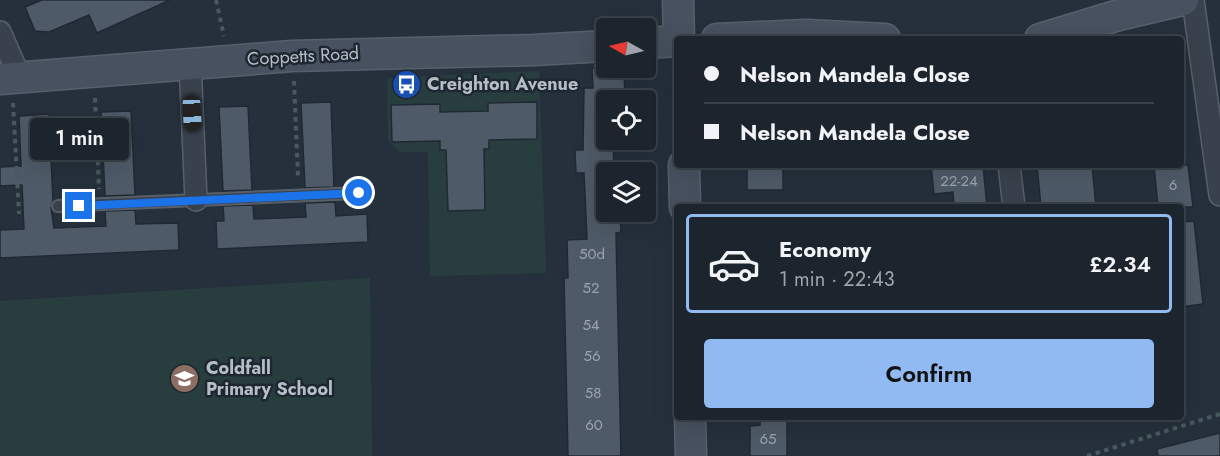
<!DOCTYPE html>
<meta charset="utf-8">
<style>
body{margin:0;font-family:Jost,sans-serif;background:#293039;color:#f1f3f6;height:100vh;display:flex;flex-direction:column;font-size:22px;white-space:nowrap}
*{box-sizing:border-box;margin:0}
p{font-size:20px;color:#a0a4aa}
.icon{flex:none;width:33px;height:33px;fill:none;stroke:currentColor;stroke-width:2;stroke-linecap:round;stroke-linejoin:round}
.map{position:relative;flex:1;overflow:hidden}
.side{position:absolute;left:674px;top:204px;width:510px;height:216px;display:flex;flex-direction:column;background:#1c242d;border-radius:6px;box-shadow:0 6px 24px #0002,0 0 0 2px #3a4149}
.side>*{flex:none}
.hud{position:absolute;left:674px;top:36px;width:510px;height:132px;border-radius:6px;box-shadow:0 6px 24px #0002,0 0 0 2px #3a4149;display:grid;align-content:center;height:132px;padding:0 30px;background:#1c242d}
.needle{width:39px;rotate:278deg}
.fabs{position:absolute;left:596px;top:18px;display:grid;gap:12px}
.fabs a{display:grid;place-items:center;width:60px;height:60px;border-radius:6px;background:#1c242d;box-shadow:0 6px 24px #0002,0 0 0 2px #3a4149;font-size:30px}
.end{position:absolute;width:27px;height:27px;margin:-14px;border:8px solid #1a73e8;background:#fff;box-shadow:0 0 0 3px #fff}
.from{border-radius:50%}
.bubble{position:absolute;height:42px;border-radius:6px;background:#1c242d;box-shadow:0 6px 24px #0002,0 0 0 2px #3a4149;font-size:20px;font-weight:600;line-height:42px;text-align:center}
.car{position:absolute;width:18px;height:36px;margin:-18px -9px;border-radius:8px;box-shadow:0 0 4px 2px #0007;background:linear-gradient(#222 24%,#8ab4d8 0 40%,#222 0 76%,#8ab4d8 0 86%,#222 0)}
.hud b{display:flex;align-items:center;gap:21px;height:57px;font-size:22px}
.hud b+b{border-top:2px solid #3a4149}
.hud i{width:15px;height:15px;background:#f1f3f6}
ul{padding:10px 0 0;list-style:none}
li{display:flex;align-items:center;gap:18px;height:99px;margin:0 12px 9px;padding:0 18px;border:3px solid transparent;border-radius:6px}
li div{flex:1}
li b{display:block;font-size:22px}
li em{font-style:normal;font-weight:600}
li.on{border-color:#90baf1}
li>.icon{width:54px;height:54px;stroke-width:1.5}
.action{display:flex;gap:12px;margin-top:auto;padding:12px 30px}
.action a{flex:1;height:69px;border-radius:6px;background:#90baf1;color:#111;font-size:24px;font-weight:600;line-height:69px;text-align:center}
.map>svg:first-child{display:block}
.green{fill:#283e3e}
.building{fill:#4e5a67;stroke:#202933;stroke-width:1.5}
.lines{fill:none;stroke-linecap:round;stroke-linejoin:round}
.lane-casing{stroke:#57606a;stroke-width:14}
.street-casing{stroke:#57606a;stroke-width:24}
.secondary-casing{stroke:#57606a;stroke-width:33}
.path{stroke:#475a5c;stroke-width:4;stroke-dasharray:4.5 4.5;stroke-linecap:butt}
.lane{stroke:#39424c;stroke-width:10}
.street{stroke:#39424c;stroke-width:21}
.secondary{stroke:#47515f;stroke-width:30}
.route{stroke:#1a73e8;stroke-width:8}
.labels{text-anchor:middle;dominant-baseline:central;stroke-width:5;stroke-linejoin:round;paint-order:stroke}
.number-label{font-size:15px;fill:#9ba4af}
.street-label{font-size:18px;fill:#b5bdc7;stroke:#1e2731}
.poi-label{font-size:18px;font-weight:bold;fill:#b5bdc7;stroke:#1e2731;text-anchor:start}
</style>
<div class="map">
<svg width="1220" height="456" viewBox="0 0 1220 456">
<rect width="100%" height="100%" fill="#25303c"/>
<path class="green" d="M 539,71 L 546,273 L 430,276 L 428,152 L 400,152 L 388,141 L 387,78 Z
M 370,278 L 372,456 L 0,456 L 0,301 Z"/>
<path class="building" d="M 42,0 L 170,0 L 97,33 L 89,15 L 49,32 L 35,31 L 25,7 Z
M 592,68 L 624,68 L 625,100 L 606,100 L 606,140 L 613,140 L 614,172 L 606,172 L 606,212 L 620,212 L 621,232 L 616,233 L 621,456 L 568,456 L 564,278 L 568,278 L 567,240 L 587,239 L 584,173 L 576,173 L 575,150 L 583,150 L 584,88 L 593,88 Z
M 331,102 L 334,187 L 305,188 L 301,103 Z
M 537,102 L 537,139 L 489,140 L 489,149 L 484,149 L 485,210 L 448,211 L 446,150 L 440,150 L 440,141 L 392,142 L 391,105 L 440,104 L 440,112 L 488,111 L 488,103 Z
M 248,106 L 252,190 L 223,191 L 219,107 Z
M 131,111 L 135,195 L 105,196 L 101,112 Z
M 49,114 L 53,201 L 51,207 L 54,228 L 106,226 L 105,211 L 135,210 L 136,224 L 178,223 L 179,250 L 0,258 L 0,230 L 24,229 L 22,185 L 0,186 L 0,167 L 21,166 L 19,116 Z
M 747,165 L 783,165 L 783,190 L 747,190 Z
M 931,165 L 983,165 L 987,207 L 954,207 L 953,192 L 934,194 Z
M 1037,165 L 1092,165 L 1096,207 L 1041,207 Z
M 1154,165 L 1188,165 L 1193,207 L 1158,207 Z
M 335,202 L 336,216 L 367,214 L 368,242 L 217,249 L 216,221 L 224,221 L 223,206 L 253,205 L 254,219 L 306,217 L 305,203 Z
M 1194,221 L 1203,304 L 1180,307 L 1180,222 Z
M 760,417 L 787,417 L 787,456 L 750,456 L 750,426 L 760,425 Z
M 1220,433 L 1220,456 L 1158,456 L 1157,449 Z"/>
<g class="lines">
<defs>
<path id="lane" d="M 58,206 L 359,193"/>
<path id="street" d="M 1193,0 L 1220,195
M 0,32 L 20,78
M 190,62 L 196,200
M 1009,165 L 1014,207"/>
<path id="secondary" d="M 678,0 L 679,39
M 717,39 L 806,35 L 885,39
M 1040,39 L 1119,15 L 1183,0
M 645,43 L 676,41
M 0,79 L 292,56 L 534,50 L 606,46
M 684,165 L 685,207
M 690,417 L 691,456"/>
</defs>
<use href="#lane" class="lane-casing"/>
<use href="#street" class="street-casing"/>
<use href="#secondary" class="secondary-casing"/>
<path class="path" d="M 216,0 L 224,36
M 294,81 L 298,178
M 95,98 L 99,189
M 13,103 L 19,214
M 1087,456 L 1220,414"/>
<use href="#lane" class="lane"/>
<use href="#street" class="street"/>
<use href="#secondary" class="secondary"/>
</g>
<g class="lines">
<path class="route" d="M 79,206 L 359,193"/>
</g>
<defs>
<symbol id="bus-disc" viewBox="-11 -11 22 22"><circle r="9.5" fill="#1a4fb4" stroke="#1e2731"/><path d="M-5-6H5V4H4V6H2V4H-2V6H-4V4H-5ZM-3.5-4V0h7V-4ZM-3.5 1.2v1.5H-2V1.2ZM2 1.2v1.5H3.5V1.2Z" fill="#fff"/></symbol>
<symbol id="school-disc" viewBox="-11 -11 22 22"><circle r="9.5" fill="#8d6e63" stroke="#1e2731"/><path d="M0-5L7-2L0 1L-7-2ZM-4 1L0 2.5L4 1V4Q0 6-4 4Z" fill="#fff"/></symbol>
</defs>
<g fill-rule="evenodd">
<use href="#bus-disc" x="390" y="68" width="33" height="33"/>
<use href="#school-disc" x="168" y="362" width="33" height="33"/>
</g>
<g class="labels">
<g class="number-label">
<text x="959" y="181">22-24</text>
<text x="1173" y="185">6</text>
<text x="592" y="254">50d</text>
<text x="591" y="288">52</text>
<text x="591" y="325">54</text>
<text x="592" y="356">56</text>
<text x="593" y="393">58</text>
<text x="594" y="425">60</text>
<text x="768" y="439">65</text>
</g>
<g class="street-label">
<text transform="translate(303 56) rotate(-3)">Coppetts Road</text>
</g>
<g class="poi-label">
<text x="427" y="84">Creighton Avenue</text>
<text x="206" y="368">Coldfall<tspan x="206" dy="21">Primary School</tspan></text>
</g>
</g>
</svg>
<div class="fabs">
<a><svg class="needle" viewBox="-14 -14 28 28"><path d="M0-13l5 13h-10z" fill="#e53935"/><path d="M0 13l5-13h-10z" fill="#a0a4aa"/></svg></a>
<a><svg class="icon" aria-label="locate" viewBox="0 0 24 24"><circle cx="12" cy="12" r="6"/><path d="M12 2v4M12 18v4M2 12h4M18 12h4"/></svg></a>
<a><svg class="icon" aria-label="layers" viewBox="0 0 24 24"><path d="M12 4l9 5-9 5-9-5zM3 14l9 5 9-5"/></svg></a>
</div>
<i class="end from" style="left:359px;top:193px"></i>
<i class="end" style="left:79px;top:206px"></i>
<div class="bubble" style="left:30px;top:118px;width:99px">1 min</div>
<i class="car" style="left:192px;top:113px;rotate:177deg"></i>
<div class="hud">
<b><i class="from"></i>Nelson Mandela Close</b>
<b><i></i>Nelson Mandela Close</b>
</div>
<section class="side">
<ul>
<li class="on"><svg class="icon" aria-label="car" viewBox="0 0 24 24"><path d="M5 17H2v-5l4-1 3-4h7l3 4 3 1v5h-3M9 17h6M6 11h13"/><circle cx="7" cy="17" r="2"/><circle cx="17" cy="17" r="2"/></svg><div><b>Economy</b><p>1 min · 22:43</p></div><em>£2.34</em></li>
</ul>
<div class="action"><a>Confirm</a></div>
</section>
</div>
